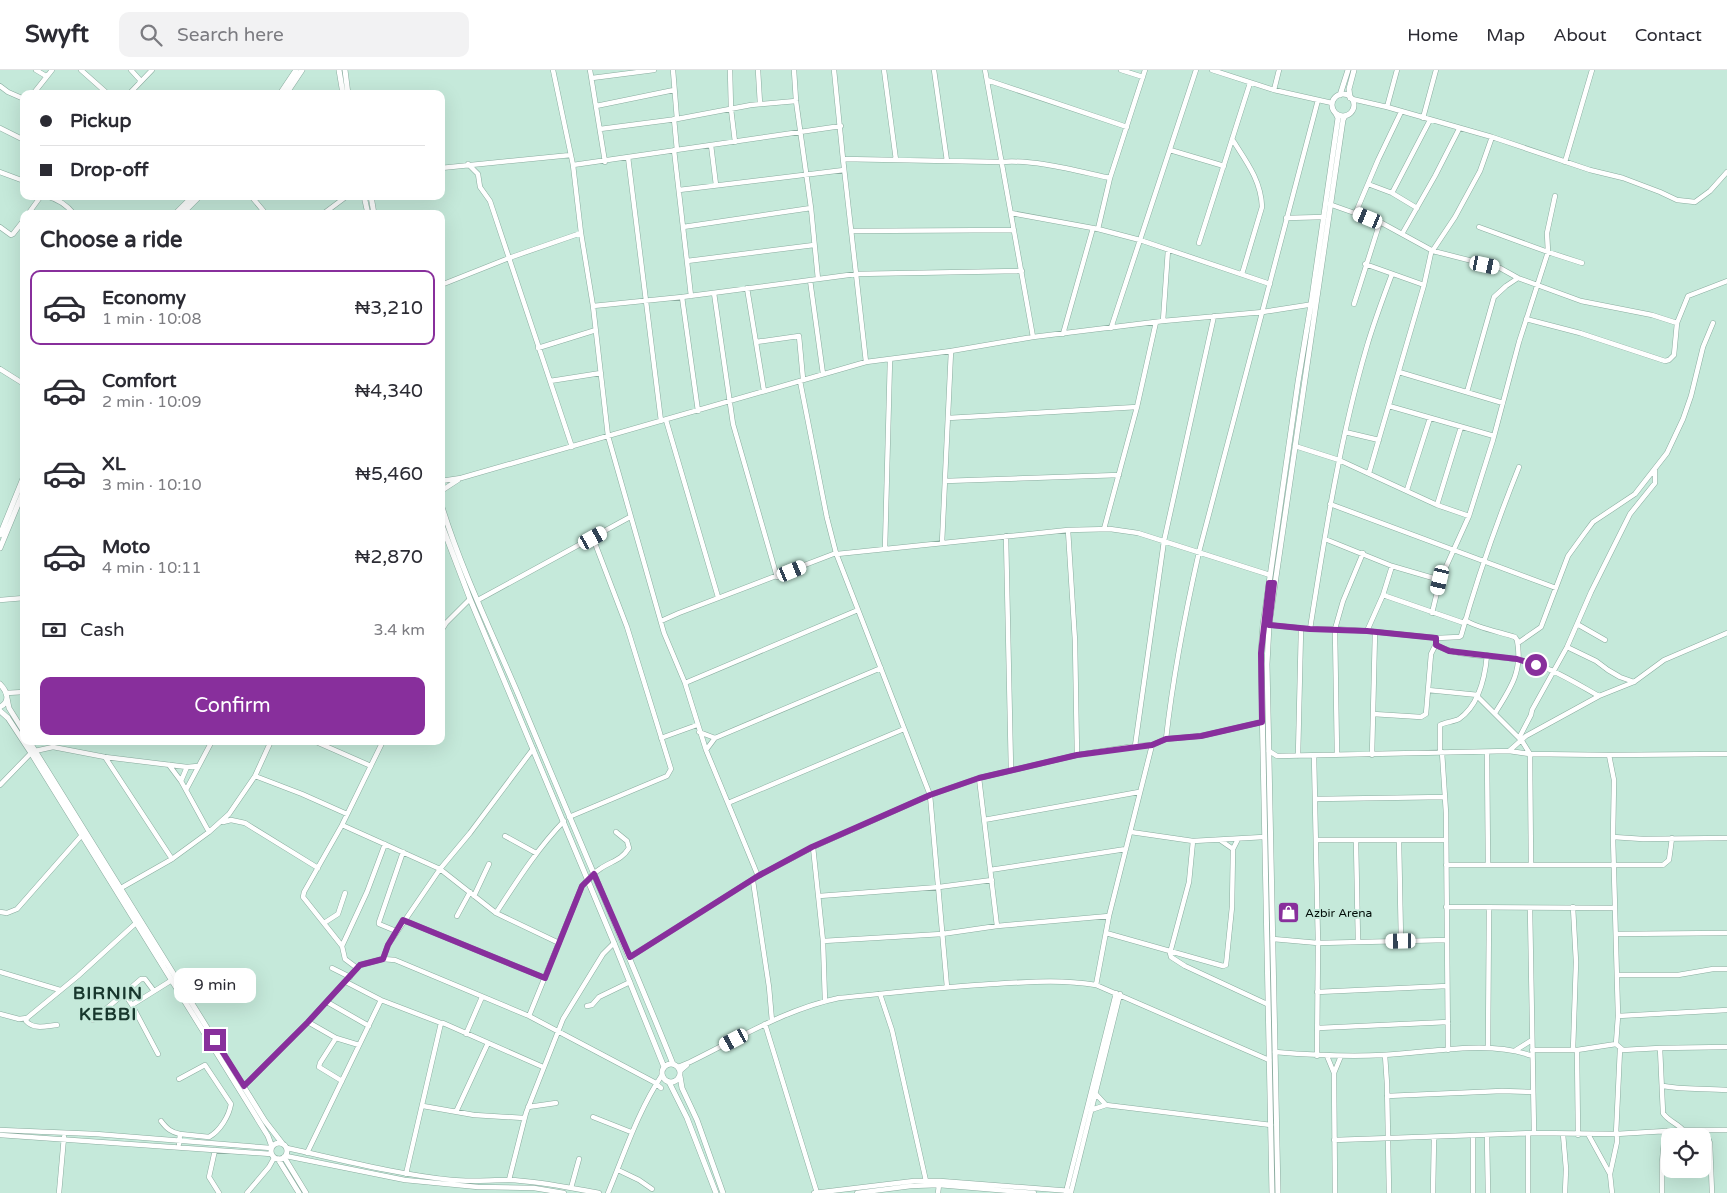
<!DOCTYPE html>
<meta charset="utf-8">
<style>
body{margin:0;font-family:"Varela Round",sans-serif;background:#f2f2f3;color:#2b2b33;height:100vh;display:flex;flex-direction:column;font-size:19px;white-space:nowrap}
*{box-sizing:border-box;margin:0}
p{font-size:16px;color:#7c7c81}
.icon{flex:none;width:28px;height:28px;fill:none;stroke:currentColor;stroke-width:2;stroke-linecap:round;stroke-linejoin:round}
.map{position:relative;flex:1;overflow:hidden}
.drawer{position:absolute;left:20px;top:140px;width:425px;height:535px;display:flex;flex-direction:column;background:#fff;border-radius:10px;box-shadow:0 5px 20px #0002}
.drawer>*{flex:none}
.banner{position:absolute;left:20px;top:20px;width:425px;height:110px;border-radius:10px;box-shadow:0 5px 20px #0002;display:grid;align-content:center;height:110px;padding:0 20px;background:#fff}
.tools{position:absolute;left:1661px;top:1058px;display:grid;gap:10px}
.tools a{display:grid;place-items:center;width:50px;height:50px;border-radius:10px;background:#fff;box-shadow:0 5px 20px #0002;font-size:25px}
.end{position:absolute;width:22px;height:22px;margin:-11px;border:6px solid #882f9c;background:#fff;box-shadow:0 0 0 2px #fff}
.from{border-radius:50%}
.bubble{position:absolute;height:35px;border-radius:10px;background:#fff;box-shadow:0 5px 20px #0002;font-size:16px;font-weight:600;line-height:35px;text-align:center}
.car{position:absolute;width:15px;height:30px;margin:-15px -8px;border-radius:6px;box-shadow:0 0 4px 1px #0007;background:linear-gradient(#fff 24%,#345 0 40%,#fff 0 76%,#345 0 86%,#fff 0)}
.banner b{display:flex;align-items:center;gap:18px;height:48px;font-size:19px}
.banner b+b{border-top:1px solid #e1e1e2}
.banner i{width:12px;height:12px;background:#2b2b33}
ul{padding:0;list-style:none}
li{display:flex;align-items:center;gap:15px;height:75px;margin:0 10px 8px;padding:0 10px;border:2px solid transparent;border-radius:10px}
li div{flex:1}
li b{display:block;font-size:19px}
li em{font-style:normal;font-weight:600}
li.on{border-color:#882f9c}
li>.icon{width:45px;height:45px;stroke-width:1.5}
h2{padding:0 20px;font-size:22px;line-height:60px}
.pay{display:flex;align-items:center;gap:12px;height:55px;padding:0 20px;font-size:19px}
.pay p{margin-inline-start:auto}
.button{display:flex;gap:10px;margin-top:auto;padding:10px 20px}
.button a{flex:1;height:58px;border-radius:10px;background:#882f9c;color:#fff;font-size:20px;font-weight:600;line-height:58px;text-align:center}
header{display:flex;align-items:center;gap:30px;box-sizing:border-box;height:70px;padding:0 25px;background:#fff;border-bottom:1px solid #e1e1e2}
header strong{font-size:24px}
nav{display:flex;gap:28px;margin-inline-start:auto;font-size:18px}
.search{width:350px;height:45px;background:#f2f2f3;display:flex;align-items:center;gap:12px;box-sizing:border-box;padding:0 18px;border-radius:10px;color:#7c7c81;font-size:19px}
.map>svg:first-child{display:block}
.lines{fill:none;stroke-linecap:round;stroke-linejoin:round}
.minor-casing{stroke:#8aac9f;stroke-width:5.5}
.major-casing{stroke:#8aac9f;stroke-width:6}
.minor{stroke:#fff;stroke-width:4.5}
.major{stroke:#fff;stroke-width:5}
.route{stroke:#882f9c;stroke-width:6}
.labels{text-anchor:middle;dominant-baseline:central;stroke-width:4;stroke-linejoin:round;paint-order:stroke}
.poi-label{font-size:12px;fill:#040f0a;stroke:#c5e9da;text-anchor:start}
.district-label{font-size:18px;font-weight:bold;letter-spacing:1px;fill:#18372d;stroke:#c5e9da}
</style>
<header>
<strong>Swyft</strong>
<div class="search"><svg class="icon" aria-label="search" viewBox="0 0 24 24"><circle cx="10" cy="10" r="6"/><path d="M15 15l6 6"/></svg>Search here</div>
<nav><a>Home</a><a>Map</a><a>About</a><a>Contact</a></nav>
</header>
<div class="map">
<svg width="1727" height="1123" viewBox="0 0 1727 1123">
<rect width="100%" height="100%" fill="#c5e9da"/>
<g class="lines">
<defs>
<path id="minor" d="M 36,0 L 46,6
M 81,0 L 108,24
M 131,0 L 141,11
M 553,0 L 573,95 L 581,163 L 593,236 L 608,366 L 664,563 L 685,613 L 706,680 L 758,806
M 590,0 L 605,92
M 673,0 L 677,49
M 730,0 L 731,39 L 735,72
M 758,0 L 760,34
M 794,0 L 796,31 L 811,138 L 818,209
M 834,0 L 843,89 L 866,292
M 884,0 L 896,90
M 934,0 L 947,91
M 985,0 L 1033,267
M 1121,0 L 1143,7
M 1212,0 L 1274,20 L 1332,33
M 1397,0 L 1387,37 L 1492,67 L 1590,100 L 1623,108 L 1660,122 L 1677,130 L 1695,132 L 1710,121 L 1727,102
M 592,8 L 654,0
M 987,10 L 1127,57
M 0,16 L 8,22 L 24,29
M 1274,20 L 1279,0
M 33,24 L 52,0
M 129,24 L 152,0
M 1352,29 L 1387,37
M 596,36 L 674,20
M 1423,48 L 1436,0
M 674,49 L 677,80
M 0,58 L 24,70
M 600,59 L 677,49 L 751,35 L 796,31
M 1232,69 C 1246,91 1261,110 1262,137 L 1242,204
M 711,75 L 716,115
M 674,80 L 691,226
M 1170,80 L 1224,96
M 628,87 L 661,351
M 843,89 L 1001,92 C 1034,89 1077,101 1110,108
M 1565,92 L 1592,0
M 468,94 L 478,104 L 480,117 L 490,131 L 572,377
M 573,95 L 841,56
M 441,98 L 571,85
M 0,102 L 24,111
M 1368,114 L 1392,123 L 1417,138
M 679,120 L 844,100
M 1392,123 L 1430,50
M 46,126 C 58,129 66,134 74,144
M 251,126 L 266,144
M 1329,134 L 1380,152 L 1433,181 L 1500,198 L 1518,208 L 1581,231 L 1652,245 L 1677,253
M 1356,142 L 1378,90 L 1401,42
M 1011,143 L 1098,159 L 1140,170 L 1270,214
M 28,144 L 41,126
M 323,144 L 347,126
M 1286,148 L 1324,147
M 0,157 L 11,165 L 13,164 L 24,150
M 683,157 L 811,138
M 1479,157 L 1548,182 L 1582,193
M 1098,159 L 1110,108 L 1145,0
M 852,161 L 1014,160
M 1402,164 L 1435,106 L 1459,59
M 1199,173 L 1250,13
M 687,191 L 814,175
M 1365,194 L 1424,215
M 810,210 L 823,304
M 441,215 L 509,188 L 581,163
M 747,218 L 764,321
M 714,223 L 733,354 L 777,507
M 682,227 L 698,341
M 1354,234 L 1380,152
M 593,236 L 682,227 L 856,204 L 1022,201
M 1526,249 L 1580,263 L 1665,291 L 1669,290 L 1674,285 L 1677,253 L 1688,226 L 1727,211
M 1163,251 L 1168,180
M 1111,258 L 1196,0
M 1063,264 L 1093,158
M 756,272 L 799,266 L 803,309
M 538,278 L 596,260
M 0,299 L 24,314
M 1399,302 L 1503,333
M 550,311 L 601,303
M 800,311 L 827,448 L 836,483 L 930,725 L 947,917
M 1467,322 L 1494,227 L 1506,216 L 1518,208
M 1389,336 L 1494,366
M 948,348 L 1137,337
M 666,350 L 718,527
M 1345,362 L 1379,370
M 1295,376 L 1339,390 L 1437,435 L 1469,446
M 1369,403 L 1424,215 L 1431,183 L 1455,147 L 1480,101 L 1492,67
M 441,411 L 461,408 L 866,292 L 951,281 L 1033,267 L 1163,251 L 1263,242 L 1314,234
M 945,411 L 1119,405
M 1407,420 L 1430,348
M 441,421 L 458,410
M 1330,434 L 1556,518
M 1437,435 L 1461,357
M 1104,459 L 1137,337 L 1156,252
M 1068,460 L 1075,571 L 1077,685
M 1006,466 L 1011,700
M 1325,469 L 1392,496 L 1440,510
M 942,473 L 951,281
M 885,479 L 890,289
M 837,484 L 1068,460 L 1110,459 L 1138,463 L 1270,505
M 1383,525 L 1464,553
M 0,530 L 24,528
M 478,530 L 630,447
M 1432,543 L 1440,510 L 1469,446 L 1493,370 L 1519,272 L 1548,182 L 1547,163 L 1555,126
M 1465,550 C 1477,558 1500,562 1515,567 L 1517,570 C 1523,600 1511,618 1495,643
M 661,551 L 679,543 L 836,483
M 1577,554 L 1605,570
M 1269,555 L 1310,559 L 1335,559 L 1367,561 L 1437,568 L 1459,567 L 1461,566 C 1477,508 1497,452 1519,397
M 1310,559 C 1325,464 1340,368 1367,276 C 1374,252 1383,228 1392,204
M 441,561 L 446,553 L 470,529
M 1367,561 L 1383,525 L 1392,496
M 1518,573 L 1541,557 L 1568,486 L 1584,464 L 1593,452 L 1635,424 L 1667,383 L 1683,349 L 1691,326 L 1703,277 L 1713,253
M 1436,575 C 1457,587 1491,585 1515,589 C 1546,594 1572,611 1599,626
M 1567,577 L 1596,591 L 1608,600 L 1620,607 L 1634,612
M 685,613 L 858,540
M 1428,620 L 1478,625
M 6,623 L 24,622
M 1478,627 L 1522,671 L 1530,684 L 1531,795
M 1373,644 L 1421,647 L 1426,644 L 1431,584 L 1436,574
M 699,662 L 715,668
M 661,668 L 697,655
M 1519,668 L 1531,645 L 1532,640 L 1567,577 L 1591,522 L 1630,444 L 1655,413 L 1655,400
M 1166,669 C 1173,606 1185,544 1199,482 L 1318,30
M 314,671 L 371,696
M 1135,676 L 1164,471 L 1214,246
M 706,680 L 715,668 L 881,598
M 35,681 L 53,677 L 105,687 L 187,697 L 198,696
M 1269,681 L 1277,686 L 1509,681 L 1526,666 L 1599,626 L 1634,612 L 1664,590 L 1727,563
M 1509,681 L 1530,684 L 1609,685 L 1614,710 L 1613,767 L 1643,769 L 1727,768
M 1440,682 L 1440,655 C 1445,652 1453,652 1459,649 C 1479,635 1485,608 1487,585
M 1442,682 L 1446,743 L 1448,980
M 1487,682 L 1488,795
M 1314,685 L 1318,873 L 1317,986
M 1337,685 L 1335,559 L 1343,531 L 1363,483
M 1372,685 L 1375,562
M 1609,685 L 1727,684
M 1298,686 L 1301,559
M 105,687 L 172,789
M 169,695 L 181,711 L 209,762
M 255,706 L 302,724 L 347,744
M 979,708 L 997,856
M 181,711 L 187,697
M 0,715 L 31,683
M 186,720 L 212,671
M 1316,729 L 1445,727
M 728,733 L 904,659
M 569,747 L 667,706 L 671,699 L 627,557 L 593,468
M 984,750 L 1139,722
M 223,752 L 231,750 L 245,753 L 318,798
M 342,755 L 440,799 L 496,843 L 559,873
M 1131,762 L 1193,771 L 1264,767
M 505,766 L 536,783
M 1613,767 L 1618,946 L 1616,974
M 1220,770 L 1233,779
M 1317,770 L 1446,770
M 1193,771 L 1189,812 L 1170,883 L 1171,887 L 1185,896 L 1267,934
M 1356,771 L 1358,872
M 1399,771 L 1401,871
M 813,777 L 823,871 L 825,931
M 1446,795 L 1663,795 L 1669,790 L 1672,768
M 990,800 L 1126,779
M 753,811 L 769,917 L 772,951
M 121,818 L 172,789 L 209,762 L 229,744 L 255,706 L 271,671
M 474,826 L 489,794
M 819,826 L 939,817 L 992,810
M 1446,837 L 1615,838
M 1573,837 L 1576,892 L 1573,980
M 1530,838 L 1534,1063
M 0,842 L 7,843 L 17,839 L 82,765
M 496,843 C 517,811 537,779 564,751
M 457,846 L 470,822
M 403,850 L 545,908
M 324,853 L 338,844 L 345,823
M 396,861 L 379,854 L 379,852 L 403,782
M 1106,863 L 1223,896 L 1226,895 L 1232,837 L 1233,779 L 1238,769
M 1616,864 L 1727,863
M 1273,869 L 1318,873 L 1447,870
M 823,871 L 942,864 L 997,856 L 1109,846
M 342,876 L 303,827 L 304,822 L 342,755 L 383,671
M 630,887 L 758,806 L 813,777 L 930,725 L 979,708 L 1077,685 L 1135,676 L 1152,675 L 1166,669 L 1201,666 L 1262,652
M 383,889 L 388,875 L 440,799 L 470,763 L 533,679
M 332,898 L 350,907
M 357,898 L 345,889 L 342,876 L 367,822 L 385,774
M 0,902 L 60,920
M 1617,905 L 1678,905 L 1713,899 L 1727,899
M 346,912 L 381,930 L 441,953 L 443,953 L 543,997
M 1096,915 L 1109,846 L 1152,675
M 1317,922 L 1447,916
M 124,923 L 132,935
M 880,924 L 892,960 L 926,1111
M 327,932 L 369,956
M 587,936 L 592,935 L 599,927 L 630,912
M 0,944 L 19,949 L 27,948 L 78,906 L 136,853
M 529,946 L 582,816 C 587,810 593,803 600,799 C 611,791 621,791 629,778 L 627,771 L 616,762
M 1618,946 L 1727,940
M 27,948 L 26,951 C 34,960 46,956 57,955
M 93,950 L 141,909 L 145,909 L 154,921
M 308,952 L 336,968 L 359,975
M 765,954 L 817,1123
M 1318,958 L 1448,952
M 466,964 L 482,927
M 336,968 L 320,993 L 319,997 L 342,1011
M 1488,978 L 1489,838
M 1660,978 L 1663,1043 C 1668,1051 1677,1053 1683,1060
M 1516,980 L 1532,970
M 1532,980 L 1577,980 L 1616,974 L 1623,980 L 1660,978 L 1727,977
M 1577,980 L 1578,1065
M 1275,982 C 1311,985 1347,987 1383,985 C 1431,983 1487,969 1532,986
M 158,984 L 132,935 L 172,910
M 1385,985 L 1387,1014 L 1389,1123
M 1327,986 L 1334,1003
M 678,997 L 690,992 C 739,968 786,939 839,928 C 890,923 941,917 992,914 C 1028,912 1061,909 1096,915 L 1269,990
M 680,1001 L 687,995
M 179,1009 L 205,995 L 231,1034 C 229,1046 220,1061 209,1067 L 180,1064 L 179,1074
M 244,1016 L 308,952 L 360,895 L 383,889 L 395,890 L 407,895 L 529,946 L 654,1012 L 661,1018
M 1663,1016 C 1684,1020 1706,1018 1727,1020
M 1095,1023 L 1106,1035
M 1387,1026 L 1502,1021 L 1533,1022
M 423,1036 L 474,1045 L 524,1048
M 528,1037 L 556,1033
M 1091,1040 L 1106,1035 L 1271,1055
M 456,1042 L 488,973
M 593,1047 L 631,1062
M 161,1051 C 167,1059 171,1062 180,1064
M 0,1060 L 96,1064 L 271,1078
M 1705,1060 L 1710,1073 L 1712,1123
M 1563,1064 L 1566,1099 L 1565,1123
M 1588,1064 L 1610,1104 L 1612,1123
M 1616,1064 L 1620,979
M 0,1065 L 271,1084
M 1487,1065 L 1488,1123
M 1334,1070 L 1534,1063 L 1616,1064 L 1683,1060 L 1727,1060
M 287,1078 C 342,1090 395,1104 452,1110 C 471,1112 489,1110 509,1110 C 539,1111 570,1118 599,1123
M 215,1080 L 209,1107 L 219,1123
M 307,1083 L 381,930
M 286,1086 L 405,1110 L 478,1117 L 534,1118 L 564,1123
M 618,1100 L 639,1110 L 652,1119
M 406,1104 L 441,953
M 1610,1104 L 1617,1072 L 1617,1064
M 509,1110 L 526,1043 L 563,949 L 603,884 L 614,873
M 571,1118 L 579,1089
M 1066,1122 L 1116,923
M 1071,1122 L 1120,924
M 59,1123 L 64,1067
M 247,1123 L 269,1097 L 274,1088
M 608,1123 C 625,1082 638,1041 662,1005
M 814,1123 L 914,1111 L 940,1111 L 1071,1121
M 857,1123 L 911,1116 L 939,1115 L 1034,1123
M 938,1123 L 939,1115
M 1335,1123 L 1334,1003 L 1341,986
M 1433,1123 L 1434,1067
M 1473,1123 L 1473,1065
M 1528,1123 L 1528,1064
M 1662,1123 L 1662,1092 L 1665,1061"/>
<path id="major" d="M 339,0 L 343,24
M 345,0 L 348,24
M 280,24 L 296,0
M 286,24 L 302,0
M1332 35a11 11 0 1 1 22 0a11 11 0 1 1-22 0Z
M 1340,25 L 1348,0
M 1350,28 L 1349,19 L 1354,0
M 364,126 L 368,144
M 371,126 L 374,144
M 175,144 L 193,126
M 182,144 L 200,126
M 441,417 L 441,420
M 441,434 C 461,499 491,561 518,624 C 569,747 623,870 673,994
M 441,453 L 470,529 L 614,873 L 664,997
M 0,465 L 24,406
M 0,478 L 24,420
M 0,614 C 7,621 11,632 0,637
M 7,628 L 9,638 L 24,662
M 0,641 L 8,648 L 31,683 L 268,1066 L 272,1077
M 29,671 L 265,1051 L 282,1073
M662 1003a9 9 0 1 1 18 0a9 9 0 1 1-18 0Z
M 680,1006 L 682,1018 L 697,1050 L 723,1123
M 669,1012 L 687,1048 L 716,1123
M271 1081a8 8 0 1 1 16 0a8 8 0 1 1-16 0Z
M 284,1087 L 306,1123
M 278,1089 L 299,1123
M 1272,1123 L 1261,583 L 1263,555 L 1298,312 L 1311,234 L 1338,48 L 1336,44
M 1278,1123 L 1267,594 L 1269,555 L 1343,50 L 1345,46"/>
</defs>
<use href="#minor" class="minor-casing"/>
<use href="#major" class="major-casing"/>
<use href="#minor" class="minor"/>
<use href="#major" class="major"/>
</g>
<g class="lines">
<path class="route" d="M 215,970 L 244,1016 L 308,952 L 360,895 L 383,889 L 388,875 L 403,850 L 545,908 L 582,816 L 594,804 L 630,887 L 758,806 L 812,777 L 930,725 L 979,708 L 1077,685 L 1152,675 L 1166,669 L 1201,666 L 1262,652 L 1261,583 L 1269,513 L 1274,513 L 1269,555 L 1310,559 L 1367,561 L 1436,568 L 1436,575 L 1449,581 L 1517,589 L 1536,595"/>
</g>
<defs>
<symbol id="shop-square" viewBox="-11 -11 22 22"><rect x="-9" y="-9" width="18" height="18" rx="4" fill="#882f9c" stroke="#c5e9da"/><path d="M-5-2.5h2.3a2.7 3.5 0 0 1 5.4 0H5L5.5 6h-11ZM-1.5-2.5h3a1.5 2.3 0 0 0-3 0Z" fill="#fff"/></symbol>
</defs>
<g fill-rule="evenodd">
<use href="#shop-square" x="1276" y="830" width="25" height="25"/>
</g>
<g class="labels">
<g class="poi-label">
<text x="1305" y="843">Azbir Arena</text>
</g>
<g class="district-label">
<text x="108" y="923">BIRNIN<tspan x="108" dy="21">KEBBI</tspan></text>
</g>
</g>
</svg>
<div class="tools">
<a><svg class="icon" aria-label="locate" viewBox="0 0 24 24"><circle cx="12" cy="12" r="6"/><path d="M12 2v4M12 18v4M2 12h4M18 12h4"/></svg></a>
</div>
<i class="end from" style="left:1536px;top:595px"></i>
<i class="end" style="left:215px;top:970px"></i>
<div class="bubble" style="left:174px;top:898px;width:82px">9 min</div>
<i class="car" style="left:1368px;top:148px;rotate:292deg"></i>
<i class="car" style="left:1485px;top:195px;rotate:102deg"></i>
<i class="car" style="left:593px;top:468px;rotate:61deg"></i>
<i class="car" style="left:792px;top:501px;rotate:68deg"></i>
<i class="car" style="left:1440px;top:510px;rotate:193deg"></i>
<i class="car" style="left:1401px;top:871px;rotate:269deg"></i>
<i class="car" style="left:734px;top:970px;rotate:242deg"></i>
<div class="banner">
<b><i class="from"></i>Pickup</b>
<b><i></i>Drop-off</b>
</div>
<section class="drawer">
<h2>Choose a ride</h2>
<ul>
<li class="on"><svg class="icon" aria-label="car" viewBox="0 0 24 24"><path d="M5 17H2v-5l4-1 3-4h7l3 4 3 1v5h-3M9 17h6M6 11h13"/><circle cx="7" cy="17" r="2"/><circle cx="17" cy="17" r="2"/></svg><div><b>Economy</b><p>1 min · 10:08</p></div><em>₦3,210</em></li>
<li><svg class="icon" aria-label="car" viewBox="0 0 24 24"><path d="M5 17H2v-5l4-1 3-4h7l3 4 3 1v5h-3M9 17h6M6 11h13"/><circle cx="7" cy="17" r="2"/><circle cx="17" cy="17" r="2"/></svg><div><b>Comfort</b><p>2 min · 10:09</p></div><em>₦4,340</em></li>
<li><svg class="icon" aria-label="car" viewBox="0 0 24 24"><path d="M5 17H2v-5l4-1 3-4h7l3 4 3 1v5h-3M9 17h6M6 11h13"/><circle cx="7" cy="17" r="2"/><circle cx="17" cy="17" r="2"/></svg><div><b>XL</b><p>3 min · 10:10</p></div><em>₦5,460</em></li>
<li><svg class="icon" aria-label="car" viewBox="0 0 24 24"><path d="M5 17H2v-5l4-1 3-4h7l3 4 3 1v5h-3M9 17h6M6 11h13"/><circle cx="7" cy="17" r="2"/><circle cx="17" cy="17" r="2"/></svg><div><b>Moto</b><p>4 min · 10:11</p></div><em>₦2,870</em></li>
</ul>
<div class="pay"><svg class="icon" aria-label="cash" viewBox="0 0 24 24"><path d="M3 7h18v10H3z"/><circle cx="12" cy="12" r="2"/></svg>Cash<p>3.4 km</p></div>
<div class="button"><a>Confirm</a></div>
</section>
</div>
